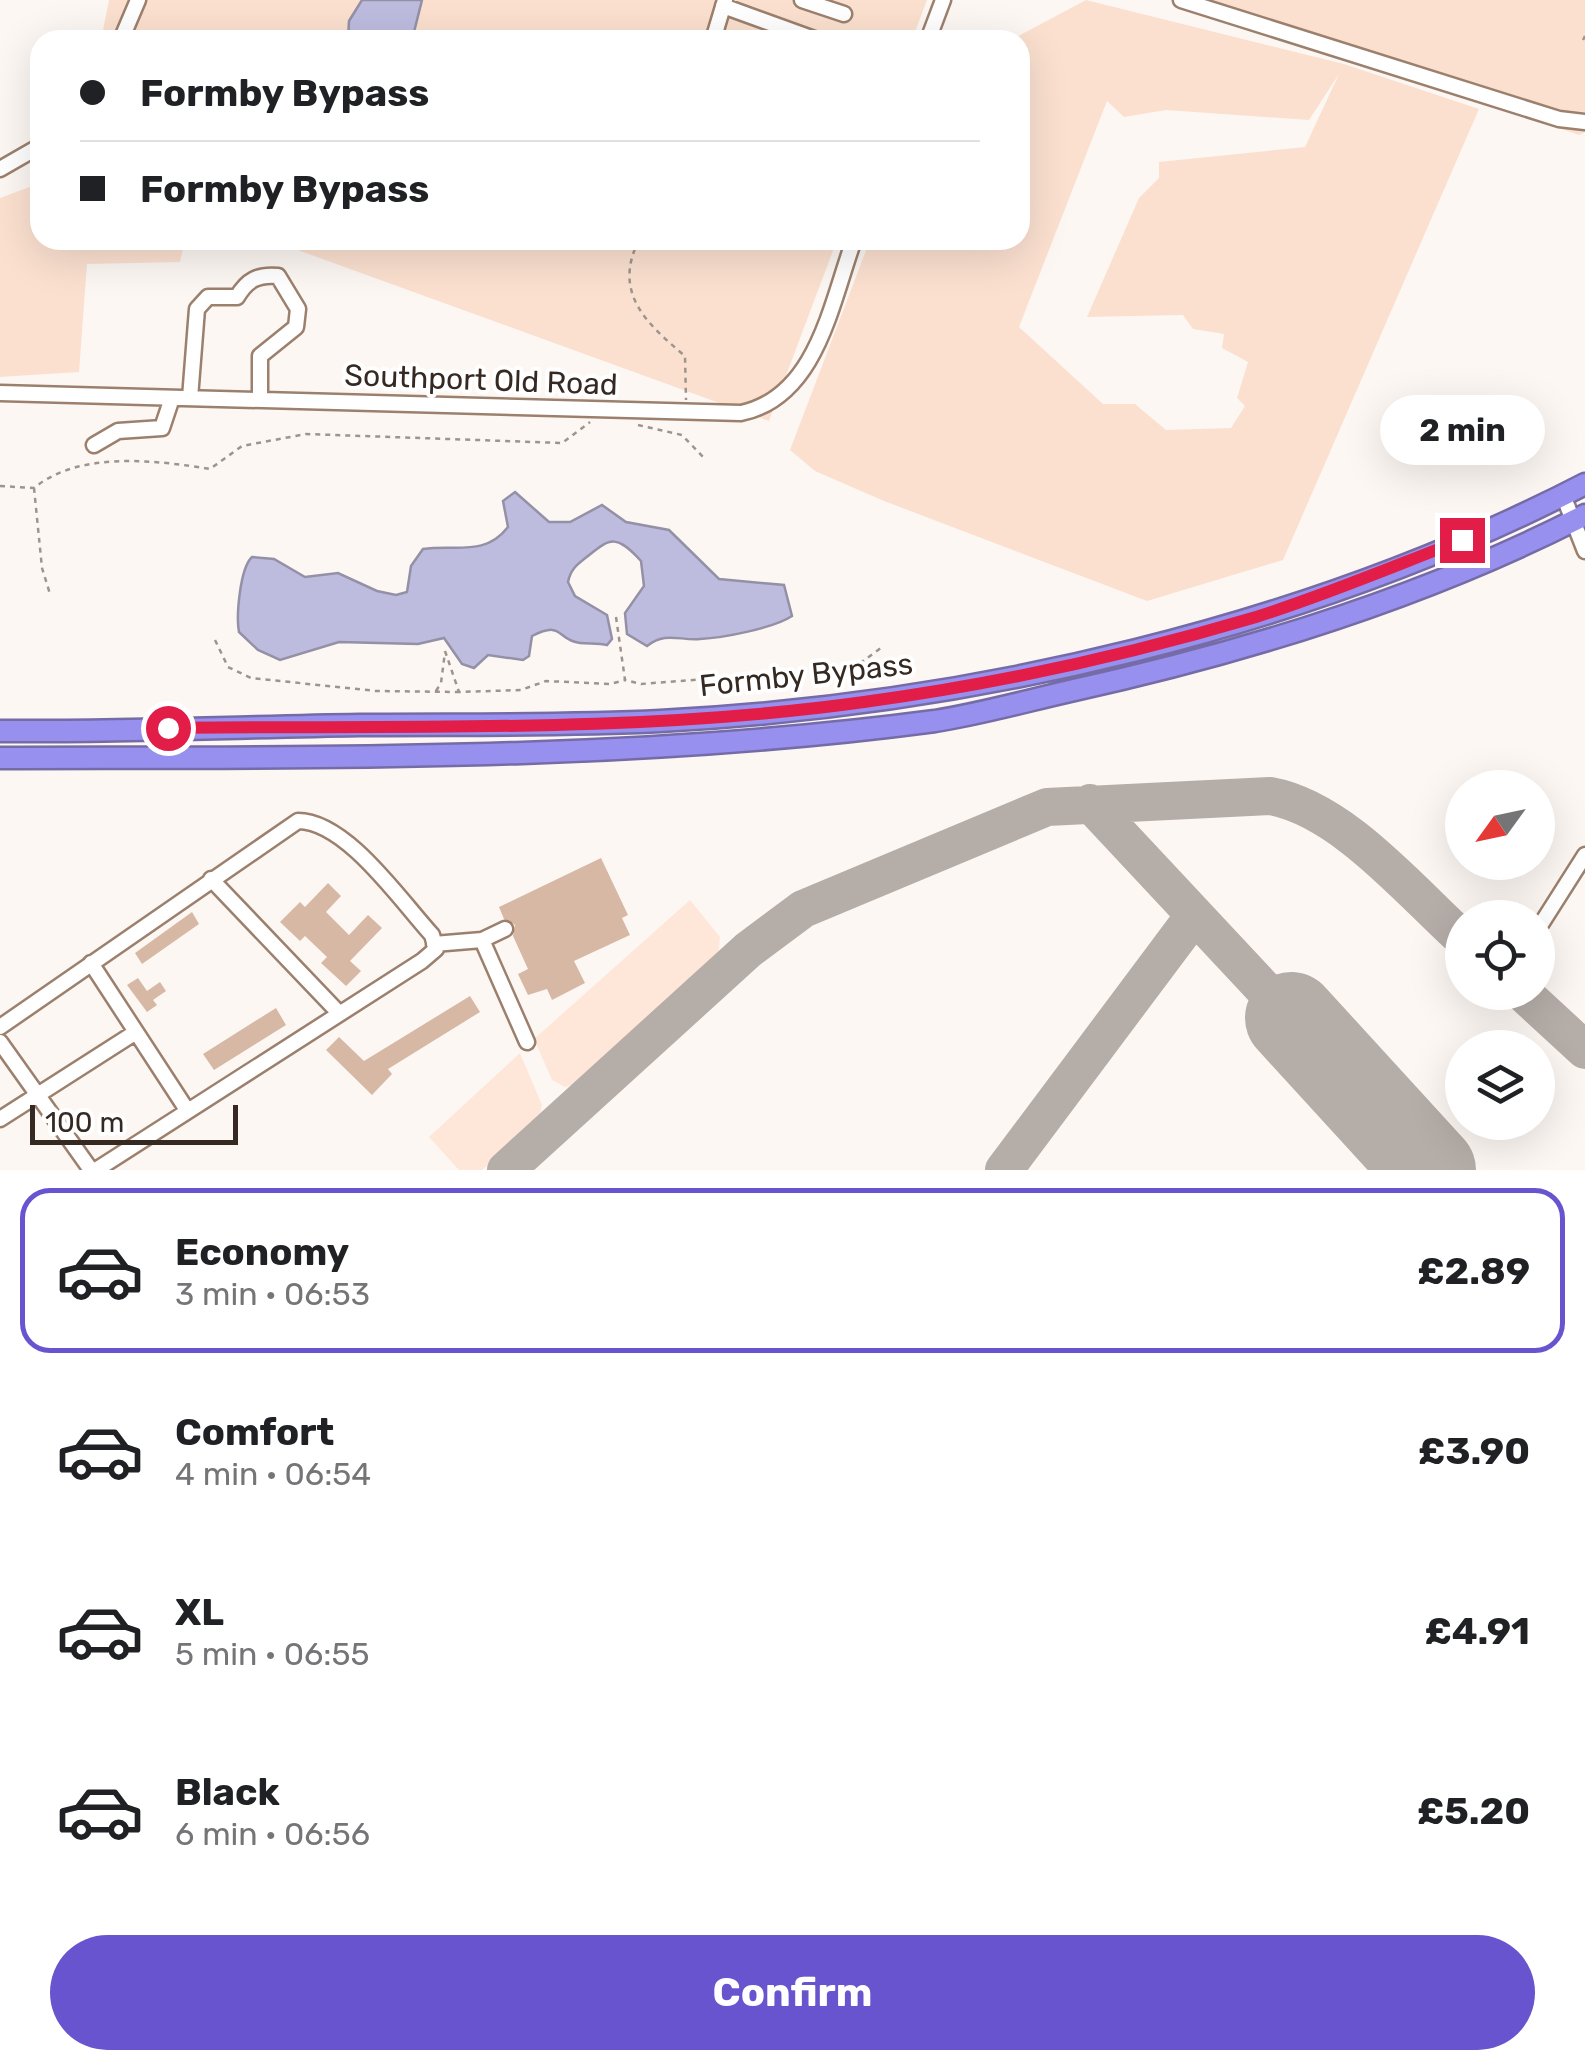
<!DOCTYPE html>
<meta charset="utf-8">
<style>
body{margin:0;font-family:Rubik,sans-serif;background:#f2f2f2;color:#202124;height:100vh;display:flex;flex-direction:column;font-size:38px;white-space:nowrap}
*{box-sizing:border-box;margin:0}
p{font-size:32px;color:#757577}
.icon{flex:none;width:55px;height:55px;fill:none;stroke:currentColor;stroke-width:2;stroke-linecap:round;stroke-linejoin:round}
.map{position:relative;height:1170px;overflow:hidden}
.drawer{display:flex;flex-direction:column;background:#fff;flex:1}
.drawer>*{flex:none}
.top-card{position:absolute;left:30px;top:30px;width:1000px;height:220px;border-radius:30px;box-shadow:0 10px 40px #0002;display:grid;align-content:center;height:220px;padding:0 50px;background:#fff}
.needle{width:65px;rotate:237deg}
.fabs{position:absolute;left:1445px;top:770px;display:grid;gap:20px}
.fabs a{display:grid;place-items:center;width:110px;height:110px;border-radius:50%;background:#fff;box-shadow:0 10px 40px #0002;font-size:50px}
.scale{position:absolute;left:30px;bottom:25px;width:208px;box-sizing:border-box;padding-left:10px;border:5px solid #352922;border-top:0;font-size:28px;line-height:35px;white-space:nowrap;color:#352922;-webkit-text-stroke:8px #fff;paint-order:stroke}
.end{position:absolute;width:45px;height:45px;margin:-22px;border:12px solid #e11d48;background:#fff;box-shadow:0 0 0 5px #fff}
.from{border-radius:50%}
.bubble{position:absolute;height:70px;border-radius:35px;background:#fff;box-shadow:0 10px 40px #0002;font-size:32px;font-weight:700;line-height:70px;text-align:center}
.top-card b{display:flex;align-items:center;gap:35px;height:95px;font-size:38px}
.top-card b+b{border-top:2px solid #e0e0e0}
.top-card i{width:25px;height:25px;background:#202124}
ul{padding:18px 0 0;list-style:none}
li{display:flex;align-items:center;gap:30px;height:165px;margin:0 20px 15px;padding:0 30px;border:5px solid transparent;border-radius:30px}
li div{flex:1}
li b{display:block;font-size:38px}
li em{font-style:normal;font-weight:700}
li.current{border-color:#6754ce}
li>.icon{width:90px;height:90px;stroke-width:1.5}
.cta{display:flex;gap:20px;margin-top:auto;padding:20px 50px}
.cta a{flex:1;height:115px;border-radius:60px;background:#6754ce;color:#fff;font-size:40px;font-weight:700;line-height:115px;text-align:center}
.map>svg:first-child{display:block}
.built{fill:#fee7d8}
.green{fill:#fbe0cf;fill-rule:evenodd}
.water{fill:#bdbcdf;stroke:#9490a6;stroke-width:2.5}
.lines{fill:none;stroke-linecap:round;stroke-linejoin:round}
.taxiway{stroke:#b5ada8;stroke-width:38}
.runway{stroke:#b5ada8;stroke-width:92}
.building{fill:#d6b8a5}
.minor-casing{stroke:#9c806e;stroke-width:19}
.highway-casing{stroke:#756ca7;stroke-width:25}
.path{stroke:#9d948e;stroke-width:2.5;stroke-dasharray:5 5;stroke-linecap:butt}
.minor{stroke:#fff;stroke-width:14}
.highway{stroke:#9790ee;stroke-width:20}
.route{stroke:#e11d48;stroke-width:12}
.labels{text-anchor:middle;dominant-baseline:central;stroke-width:8;stroke-linejoin:round;paint-order:stroke}
.street-label{font-size:30px;fill:#352922;stroke:#fff}
</style>
<div class="map">
<svg width="1585" height="1170" viewBox="0 0 1585 1170">
<rect width="100%" height="100%" fill="#fdf7f3"/>
<path class="built" d="M 690,900 L 720,937 L 718,956 L 579,1083 L 565,1087 L 552,1080 L 534,1039 Z
M 520,1053 L 542,1105 L 539,1119 L 482,1170 L 459,1170 L 429,1137 Z"/>
<path class="green" d="M 109,0 L 927,0 L 912,40 L 101,40 Z
M 1086,0 L 1344,64 L 1479,109 L 1283,560 L 1147,601 L 884,501 L 815,471 L 790,450 L 870,240 L 1020,240 L 1020,40 L 1011,40 ZM 1339,74 L 1305,147 L 1159,162 L 1159,178 L 1139,198 L 1087,317 L 1183,315 L 1193,329 L 1224,334 L 1222,348 L 1248,362 L 1237,398 L 1245,406 L 1231,428 L 1166,430 L 1135,404 L 1103,404 L 1019,327 L 1107,101 L 1124,117 L 1166,110 L 1309,120 Z
M 1190,0 L 1585,0 L 1585,132 L 1579,135 Z
M 40,183 L 40,240 L 185,240 L 180,262 L 87,264 L 79,372 L 0,377 L 0,198 Z
M 270,240 L 837,240 L 769,421 Z"/>
<path class="water" d="M 362,0 L 422,0 L 412,40 L 348,40 L 349,21 Z
M 515,492 L 549,522 L 570,522 L 602,505 L 626,522 L 669,530 L 719,579 L 784,585 L 792,616 C 774,628 723,638 700,639 C 680,641 666,631 647,646 L 627,634 L 625,613 L 644,586 L 641,561 C 617,535 611,537 588,556 C 578,564 571,568 568,582 L 575,596 L 607,615 L 612,639 L 607,645 C 598,643 589,644 580,643 C 556,640 564,620 532,636 L 529,656 L 523,660 L 488,655 L 474,668 L 462,664 L 444,638 L 418,644 L 339,642 L 280,660 L 258,650 L 239,632 C 236,616 240,568 252,557 L 274,559 L 305,577 L 338,573 L 377,591 L 396,595 L 407,592 L 411,566 L 423,549 C 455,544 485,557 508,527 L 503,501 Z"/>
<g class="lines">
<path class="taxiway" d="M 1090,803 L 1291,1018
M 1522,992 L 1585,1050
M 506,1170 L 748,950 L 803,909 L 1047,807 L 1270,796 C 1342,809 1409,890 1462,938
M 1004,1170 L 1194,916"/>
<path class="runway" d="M 1291,1018 L 1430,1170"/>
</g>
<path class="building" d="M 601,858 L 628,915 L 622,918 L 630,935 L 574,961 L 585,983 L 552,1000 L 547,989 L 528,995 L 518,974 L 528,969 L 513,936 L 515,925 L 504,919 L 499,907 Z
M 328,883 L 341,896 L 326,912 L 349,935 L 368,915 L 382,928 L 350,961 L 361,971 L 346,986 L 321,963 L 327,957 L 305,936 L 300,941 L 280,922 L 300,902 L 305,907 Z
M 192,912 L 199,924 L 142,964 L 135,953 Z
M 138,978 L 147,991 L 160,982 L 166,991 L 153,1000 L 157,1005 L 147,1012 L 127,985 Z
M 470,996 L 480,1012 L 388,1069 L 392,1074 L 372,1095 L 326,1050 L 339,1037 L 364,1061 Z
M 276,1008 L 286,1025 L 214,1070 L 203,1054 Z"/>
<g class="lines">
<defs>
<path id="minor" d="M 802,0 L 844,14
M 1181,0 L 1559,119 L 1585,122
M 723,6 L 817,40
M 121,40 L 138,0
M 713,40 L 725,0
M 928,40 L 943,0
M 0,169 L 40,146
M 0,393 L 741,413 C 817,397 831,303 854,240
M 190,398 L 197,309 L 208,297 L 237,297 C 247,280 258,274 278,276 L 298,309 L 296,327 L 260,356 L 260,400
M 94,445 L 118,431 L 162,428 L 172,398
M 1563,495 L 1585,551
M 211,879 L 338,1012
M 1538,929 L 1585,855
M 482,940 L 505,929
M 434,944 L 482,940 L 527,1042
M 91,963 L 187,1110
M 0,1027 L 298,821 C 346,821 400,900 432,935 L 436,949 L 422,961 L 96,1170
M 0,1042 L 91,1170
M 0,1119 L 136,1032"/>
<path id="highway" d="M 0,731 C 119,732 239,727 359,725 C 459,724 560,726 660,721 C 971,705 1307,628 1585,484
M 0,758 C 312,757 625,762 935,721 C 980,714 1026,701 1070,691 C 1247,652 1423,598 1585,515"/>
</defs>
<use href="#minor" class="minor-casing"/>
<use href="#highway" class="highway-casing"/>
<path class="path" d="M 222,38 L 223,40
M 1583,40 L 1585,36
M 639,240 C 612,293 647,324 685,356 L 686,400
M 638,425 L 682,435 L 705,459
M 0,486 L 34,488 C 79,451 155,460 210,469 L 242,446 L 306,434 L 562,443 L 590,422
M 34,488 L 42,568 L 50,594
M 616,617 L 625,680 L 641,684 L 835,669 L 863,661 L 881,648
M 215,640 L 228,667 L 251,678 L 376,691 L 459,692
M 445,651 L 459,692 L 521,690 L 546,681 L 610,684 L 625,680
M 436,691 L 441,683 L 445,652"/>
<use href="#minor" class="minor"/>
<use href="#highway" class="highway"/>
</g>
<g class="lines">
<path class="route" d="M 168,728 C 399,725 635,734 864,702 C 997,684 1128,655 1256,617 C 1326,595 1394,566 1462,540"/>
</g>
<g class="labels">
<g class="street-label">
<text transform="translate(481 380) rotate(2)">Southport Old Road</text>
<text transform="translate(806 675) rotate(-6)">Formby Bypass</text>
</g>
</g>
</svg>
<div class="fabs">
<a><svg class="needle" viewBox="-14 -14 28 28"><path d="M0-13l5 13h-10z" fill="#e53935"/><path d="M0 13l5-13h-10z" fill="#757577"/></svg></a>
<a><svg class="icon" aria-label="locate" viewBox="0 0 24 24"><circle cx="12" cy="12" r="6"/><path d="M12 2v4M12 18v4M2 12h4M18 12h4"/></svg></a>
<a><svg class="icon" aria-label="layers" viewBox="0 0 24 24"><path d="M12 4l9 5-9 5-9-5zM3 14l9 5 9-5"/></svg></a>
</div>
<div class="scale">100 m</div>
<i class="end from" style="left:168px;top:728px"></i>
<i class="end" style="left:1462px;top:540px"></i>
<div class="bubble" style="left:1380px;top:395px;width:165px">2 min</div>
<div class="top-card">
<b><i class="from"></i>Formby Bypass</b>
<b><i></i>Formby Bypass</b>
</div>
</div>
<section class="drawer">
<ul>
<li class="current"><svg class="icon" aria-label="car" viewBox="0 0 24 24"><path d="M5 17H2v-5l4-1 3-4h7l3 4 3 1v5h-3M9 17h6M6 11h13"/><circle cx="7" cy="17" r="2"/><circle cx="17" cy="17" r="2"/></svg><div><b>Economy</b><p>3 min · 06:53</p></div><em>£2.89</em></li>
<li><svg class="icon" aria-label="car" viewBox="0 0 24 24"><path d="M5 17H2v-5l4-1 3-4h7l3 4 3 1v5h-3M9 17h6M6 11h13"/><circle cx="7" cy="17" r="2"/><circle cx="17" cy="17" r="2"/></svg><div><b>Comfort</b><p>4 min · 06:54</p></div><em>£3.90</em></li>
<li><svg class="icon" aria-label="car" viewBox="0 0 24 24"><path d="M5 17H2v-5l4-1 3-4h7l3 4 3 1v5h-3M9 17h6M6 11h13"/><circle cx="7" cy="17" r="2"/><circle cx="17" cy="17" r="2"/></svg><div><b>XL</b><p>5 min · 06:55</p></div><em>£4.91</em></li>
<li><svg class="icon" aria-label="car" viewBox="0 0 24 24"><path d="M5 17H2v-5l4-1 3-4h7l3 4 3 1v5h-3M9 17h6M6 11h13"/><circle cx="7" cy="17" r="2"/><circle cx="17" cy="17" r="2"/></svg><div><b>Black</b><p>6 min · 06:56</p></div><em>£5.20</em></li>
</ul>
<div class="cta"><a>Confirm</a></div>
</section>
